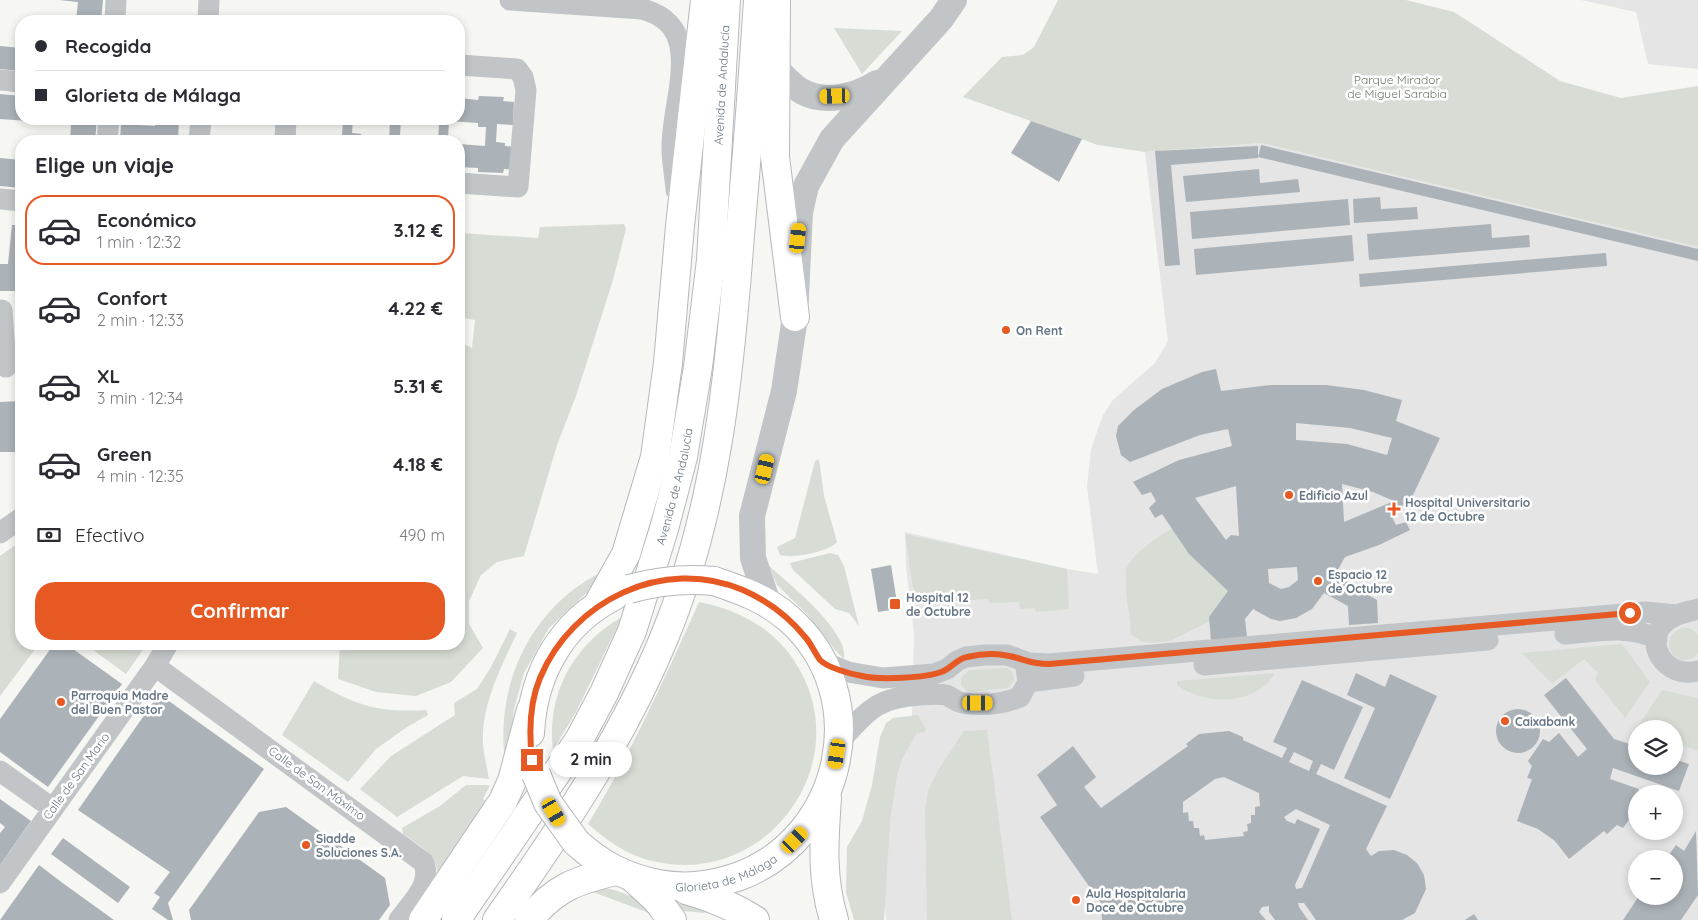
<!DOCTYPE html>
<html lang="es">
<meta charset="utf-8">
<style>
body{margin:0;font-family:Quicksand,sans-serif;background:#f2f2f3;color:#2b2b33;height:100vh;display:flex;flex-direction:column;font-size:19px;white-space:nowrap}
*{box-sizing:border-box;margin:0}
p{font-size:16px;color:#7c7c81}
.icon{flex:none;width:28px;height:28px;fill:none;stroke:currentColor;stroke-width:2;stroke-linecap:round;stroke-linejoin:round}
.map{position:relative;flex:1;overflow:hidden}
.sheet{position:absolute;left:15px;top:135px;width:450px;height:515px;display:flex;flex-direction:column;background:#fff;border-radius:20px;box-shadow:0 2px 8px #0003}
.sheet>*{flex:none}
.top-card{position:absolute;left:15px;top:15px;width:450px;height:110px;border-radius:20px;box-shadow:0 2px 8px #0003;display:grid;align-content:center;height:110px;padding:0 20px;background:#fff}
.controls{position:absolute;left:1628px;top:720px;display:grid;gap:10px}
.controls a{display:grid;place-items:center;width:55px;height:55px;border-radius:50%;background:#fff;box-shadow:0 2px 8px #0003;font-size:25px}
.end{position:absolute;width:22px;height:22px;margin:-11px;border:6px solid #e65923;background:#fff;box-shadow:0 0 0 2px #fff}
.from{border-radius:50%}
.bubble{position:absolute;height:35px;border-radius:18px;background:#fff;box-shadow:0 2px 8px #0003;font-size:16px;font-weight:700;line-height:35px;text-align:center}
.car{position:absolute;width:15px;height:30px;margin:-15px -8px;border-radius:6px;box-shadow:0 0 4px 1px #0007;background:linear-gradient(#f5c518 24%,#345 0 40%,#f5c518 0 76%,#345 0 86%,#f5c518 0)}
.top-card b{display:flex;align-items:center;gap:18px;height:48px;font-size:19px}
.top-card b+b{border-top:1px solid #e1e1e2}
.top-card i{width:12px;height:12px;background:#2b2b33}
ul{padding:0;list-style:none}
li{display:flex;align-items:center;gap:15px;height:70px;margin:0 10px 8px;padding:0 10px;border:2px solid transparent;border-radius:20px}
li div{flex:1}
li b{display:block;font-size:19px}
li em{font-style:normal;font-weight:700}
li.current{border-color:#e65923}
li>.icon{width:45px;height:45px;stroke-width:1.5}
h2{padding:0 20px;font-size:22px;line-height:60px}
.pay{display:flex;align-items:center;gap:12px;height:55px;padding:0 20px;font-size:19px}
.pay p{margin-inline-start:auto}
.cta{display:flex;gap:10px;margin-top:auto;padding:10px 20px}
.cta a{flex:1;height:58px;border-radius:20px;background:#e65923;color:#fff;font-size:20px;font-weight:700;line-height:58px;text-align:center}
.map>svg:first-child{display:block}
.built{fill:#e4e5e4;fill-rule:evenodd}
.green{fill:#d7ddd4}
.building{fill:#abb2b8;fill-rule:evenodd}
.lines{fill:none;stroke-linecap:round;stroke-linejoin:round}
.primary-casing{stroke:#b4b8bc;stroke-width:30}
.trunk-casing{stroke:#b6b9bc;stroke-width:30}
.minor{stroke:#c1c5c8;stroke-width:21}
.tertiary{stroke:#c1c5c8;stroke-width:26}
.primary{stroke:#fff;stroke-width:28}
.trunk{stroke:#fff;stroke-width:28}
.primary-bridge-casing{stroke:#b4b8bc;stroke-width:30;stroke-linecap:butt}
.primary-bridge{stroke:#fff;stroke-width:28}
.route{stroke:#e65923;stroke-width:6}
.poi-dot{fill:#e65923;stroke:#fff;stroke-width:2}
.labels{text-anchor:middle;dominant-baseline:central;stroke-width:5;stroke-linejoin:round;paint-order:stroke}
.park-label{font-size:12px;fill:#677b63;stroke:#fff}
.street-label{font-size:12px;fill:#657584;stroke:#fff}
.poi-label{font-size:12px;font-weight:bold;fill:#657584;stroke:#fff;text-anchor:start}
</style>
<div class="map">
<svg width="1698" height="920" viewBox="0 0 1698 920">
<rect width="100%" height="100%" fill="#f6f6f3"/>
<path class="built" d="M 1581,0 L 1698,0 L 1698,69 L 1648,64 L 1636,12 Z
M 1262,143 L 1698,247 L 1698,920 L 886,920 L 876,758 L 912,716 L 914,634 L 906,566 L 905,532 L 1067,569 L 1098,574 L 1087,486 L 1091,449 L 1103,415 L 1113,400 L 1155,363 L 1168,341 L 1145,152 ZM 1636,729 L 1674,729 L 1674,766 L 1636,766 ZM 1636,794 L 1674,794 L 1674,831 L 1636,831 ZM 1636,859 L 1674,859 L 1674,896 L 1636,896 Z"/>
<path class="green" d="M 1058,0 L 1406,0 L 1454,12 L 1560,81 L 1621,98 L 1698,86 L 1698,247 L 1262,143 L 1145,152 L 1098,145 L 963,97 L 1002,57 L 1023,55 L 1034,47 Z
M 834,28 L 902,31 L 862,74 Z
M 624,224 L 626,229 L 613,280 L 576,396 L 557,445 L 524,556 L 497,562 L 481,575 L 469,601 L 469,624 L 483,648 L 451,682 L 416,696 L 376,692 L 338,679 L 340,644 L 459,644 L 459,342 L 472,348 L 475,320 L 463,318 L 459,322 L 459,233 L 538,238 L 540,227 Z
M 819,459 L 824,496 L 837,542 C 829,552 792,559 780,555 L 777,547 L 795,538 L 815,461 Z
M 1183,521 L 1239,586 L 1216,618 L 1170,641 L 1151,643 L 1141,641 L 1131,634 C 1130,614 1124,591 1126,572 C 1127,554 1169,531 1183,521 Z
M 905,534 L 1067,569 L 1069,609 L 1036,612 L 1035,608 L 1020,609 L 1019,602 L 989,603 L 988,599 L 928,603 L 927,600 L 915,601 Z
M 21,541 L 21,644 L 39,644 L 0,696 L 0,556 Z
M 830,553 L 838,555 L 844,566 L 859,626 L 849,613 L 835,609 L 793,570 L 790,563 Z
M 768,565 C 787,582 850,632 844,659 L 834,649 L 807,614 L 777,585 Z
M 604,571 L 594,586 L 549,628 L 524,673 L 514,709 L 507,773 C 491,692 528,607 604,571 Z
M 699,602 C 739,610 773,628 795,662 C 859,760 769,886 657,862 C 630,857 608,842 588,824 C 631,753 665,678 699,602 Z
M 622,617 L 576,712 L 553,750 C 546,694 574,644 622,617 Z
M1669 644a16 16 0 1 1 32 0a16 16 0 1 1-32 0Z
M 510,629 L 517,633 C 501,667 481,706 483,744 C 484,756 487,767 489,779 L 463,776 L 397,817 L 360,789 L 391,756 L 455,715 L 454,703 L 477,689 L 491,667 Z
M 85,644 L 147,644 L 126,674 Z
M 1622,644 L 1650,682 L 1625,718 L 1595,680 L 1598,673 L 1584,659 L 1552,684 L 1522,653 Z
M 1008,668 L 1013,673 L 1014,680 L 1008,688 L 971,692 L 967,691 L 961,685 L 961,678 L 969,670 Z
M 1275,673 C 1256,706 1205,706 1177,685 L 1177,681 Z
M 314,681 C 355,705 377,713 426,710 L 428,715 L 407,727 L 376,749 L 348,782 L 282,735 Z
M 1662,690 L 1698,698 L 1698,751 L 1674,742 L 1674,729 L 1636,729 Z
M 918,715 L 926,729 L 925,732 L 917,733 L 902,759 L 897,776 L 890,821 L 884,920 L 854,920 L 846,892 L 847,847 L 862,821 L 872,785 L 880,737 L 886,723 L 893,718 Z
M 987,730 L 1012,920 L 927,920 L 925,807 L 929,788 L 937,772 L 964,731 Z
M 466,785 L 490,785 L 483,799 L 491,805 L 438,881 C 439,855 422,848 403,834 L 402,828 L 440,806 Z
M 601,887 C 623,891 642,899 657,916 L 585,889 Z
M 676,904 L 689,904 L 718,911 L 703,913 L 675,910 Z"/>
<path class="building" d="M 59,0 L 103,0 L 101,21 L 76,21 L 78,2 Z
M 0,46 L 21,48 L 21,71 L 0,69 Z
M 0,94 L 21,96 L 21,119 L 97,119 L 95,141 L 70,141 L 71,124 L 0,119 Z
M 479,96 L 504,97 L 503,101 L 514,102 L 513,125 L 497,124 L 496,142 L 505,143 L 505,146 L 518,147 L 517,170 L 504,169 L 503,173 L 478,172 L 478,168 L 459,167 L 459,144 L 485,146 L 486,127 L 478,127 L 478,123 L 449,121 L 448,139 L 459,141 L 438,141 L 439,124 L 429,124 L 430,119 L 459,119 L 459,98 L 478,100 Z
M 155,119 L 179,119 L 178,141 L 120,141 L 121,124 L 155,126 Z
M 343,119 L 353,119 L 352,133 L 361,134 L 361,138 L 389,140 L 390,121 L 381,121 L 381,119 L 401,119 L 400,136 L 409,137 L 409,141 L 326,141 L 326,136 L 342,137 Z
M 1031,121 L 1082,139 L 1059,182 L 1011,153 Z
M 1261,145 L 1698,249 L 1698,261 L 1258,157 Z
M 1258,146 L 1258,158 L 1171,165 L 1180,265 L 1165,266 L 1155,151 Z
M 0,158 L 21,160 L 21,188 L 0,186 Z
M 1259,169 L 1260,183 L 1298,179 L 1300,192 L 1186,202 L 1183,176 Z
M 1380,197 L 1381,209 L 1417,207 L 1418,219 L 1354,223 L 1353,199 Z
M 1348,199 L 1350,225 L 1192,239 L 1190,212 Z
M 1491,224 L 1492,238 L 1529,235 L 1530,247 L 1369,260 L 1367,234 Z
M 12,225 L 21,225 L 21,291 L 0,291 L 0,264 L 8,264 Z
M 1352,235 L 1354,261 L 1196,275 L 1194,249 Z
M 1606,253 L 1607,266 L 1360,287 L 1359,274 Z
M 1216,369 L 1221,391 L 1270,385 L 1326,385 L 1364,390 L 1402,400 L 1396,421 L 1440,438 L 1413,495 L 1406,504 L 1391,515 L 1396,525 L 1406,522 L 1410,530 L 1379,545 L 1345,557 L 1335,575 L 1377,600 L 1378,623 L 1349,625 L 1348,606 L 1324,593 L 1312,609 L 1296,618 L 1280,621 L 1271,619 L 1253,609 L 1245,619 L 1247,637 L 1211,640 L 1209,617 L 1228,591 L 1189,554 L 1162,514 L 1155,518 L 1149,508 L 1156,501 L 1151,492 L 1142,495 L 1133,482 L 1179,460 L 1232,446 L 1228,429 L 1200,435 L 1130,462 L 1121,455 L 1116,436 L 1118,426 L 1134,410 L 1162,389 L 1202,372 ZM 1296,423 L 1350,428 L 1392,438 L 1387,455 L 1347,444 L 1296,440 ZM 1342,484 L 1373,492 L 1394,501 L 1344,522 ZM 1236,486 L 1239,536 L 1231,535 L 1226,540 L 1195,498 ZM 1297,567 L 1298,580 L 1289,587 L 1281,589 L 1269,583 L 1268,569 Z
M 21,401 L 21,452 L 0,452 L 0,402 Z
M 891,565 L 898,609 L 878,612 L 871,569 Z
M 54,644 L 66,644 L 122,684 L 48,787 L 0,752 L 0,719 Z
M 1356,673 L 1385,687 L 1390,674 L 1437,696 L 1390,799 L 1344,778 L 1375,708 L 1347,695 Z
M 1566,678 L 1614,739 L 1636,746 L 1636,766 L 1674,766 L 1674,759 L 1689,764 L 1679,791 L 1613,768 L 1610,779 L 1639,789 L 1634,801 L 1636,810 L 1623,828 L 1617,825 L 1607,834 L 1604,831 L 1569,859 L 1555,841 L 1538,829 L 1517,821 L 1532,779 L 1527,778 L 1532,766 L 1528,761 L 1543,739 L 1549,742 L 1559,733 L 1578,757 L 1587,749 L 1544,695 Z
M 1302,680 L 1363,707 L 1334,770 L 1321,764 L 1316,774 L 1387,806 L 1366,849 L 1371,856 L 1379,851 L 1394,850 L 1407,855 L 1417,863 L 1424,875 L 1426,889 L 1415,913 L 1402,920 L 1316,920 L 1304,903 L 1298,903 L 1299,907 L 1308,920 L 1275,920 L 1269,912 L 1269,906 L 1262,907 L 1259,912 L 1266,920 L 1102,920 L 1101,903 L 1040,817 L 1057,805 L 1037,775 L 1073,746 L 1096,777 L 1084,787 L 1101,808 L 1188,746 L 1186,744 L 1199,734 L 1229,731 L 1243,737 L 1243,740 L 1282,758 L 1287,748 L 1273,742 ZM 1294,752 L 1313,761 L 1309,771 L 1289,762 ZM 1224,777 L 1259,793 L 1260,806 L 1255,807 L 1255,815 L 1251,815 L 1251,823 L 1247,824 L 1248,831 L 1243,832 L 1244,836 L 1205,840 L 1204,835 L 1200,836 L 1199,828 L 1194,828 L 1193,821 L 1189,821 L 1188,812 L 1183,813 L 1183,802 L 1215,779 ZM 1296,809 L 1330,825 L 1302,888 L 1296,889 L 1295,885 L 1320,829 L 1297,819 L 1295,824 L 1287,821 L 1284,817 Z
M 159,694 L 264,769 L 168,903 L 173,920 L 168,920 L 152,909 L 160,897 L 154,893 L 170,872 L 78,810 Z
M1496 731a22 22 0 1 1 44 0a22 22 0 1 1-44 0Z
M 0,799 L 31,821 L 0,865 L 0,833 L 5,827 L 0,823 Z
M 286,807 L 385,878 L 390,905 L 379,920 L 191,920 L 189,910 L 259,812 Z
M 1696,831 L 1698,895 L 1681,920 L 1623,920 L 1639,896 L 1674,896 L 1674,859 L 1666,859 L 1676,845 L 1684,851 Z
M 63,838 L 130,887 L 118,903 L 51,854 Z
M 39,865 L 64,884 L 114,920 L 0,920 Z
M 1474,914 L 1478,920 L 1465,920 Z"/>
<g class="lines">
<defs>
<g id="primary">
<path d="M 776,0 L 775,157 L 795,317"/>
<path d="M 598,604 L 626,554 L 655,457 L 668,363 L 680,226 L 705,0"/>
<path d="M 530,733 C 533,674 561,623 614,596"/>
<path d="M 827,798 C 824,841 821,877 834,920"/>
<path id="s1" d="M 576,842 C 601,865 625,877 658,884 C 686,889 710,886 737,877 C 844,839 876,694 788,618 C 766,599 741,590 714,581"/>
<path d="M 634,879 L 657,900 L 672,920"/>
<path d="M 686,890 C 711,897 733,906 755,920"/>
</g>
<g id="trunk">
<path d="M 423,920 L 503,801 L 512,781 L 531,710"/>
<path id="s2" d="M 456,920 L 579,740 L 604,693 L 632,631 L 664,529 L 683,457 L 698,367 L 711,260 L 726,0"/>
<path d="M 497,920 C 560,831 622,740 664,638 C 717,510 730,371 740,235 C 747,157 753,78 758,0"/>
<path d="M 529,920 C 554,888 577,880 616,871"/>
</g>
</defs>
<use href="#primary" class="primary-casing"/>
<use href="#trunk" class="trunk-casing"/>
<path class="minor" d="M 510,0 L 642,9 C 708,26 671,100 672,148 C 672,162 675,176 676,190
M 115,21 L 116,0
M 208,21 L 209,0
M 459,65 L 517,69 L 523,77 L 526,90 L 518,187 L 459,183
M 0,80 L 21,82
M 107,141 L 109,119
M 199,141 L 201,119
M 285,141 L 286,119
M 0,199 L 21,201
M 2,310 L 6,367
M 0,533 L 21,518
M 1698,609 C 1688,612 1677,613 1668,620 C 1640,640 1665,680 1698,671
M 1565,634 C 1595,632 1629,624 1657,639
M 821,661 L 848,672 L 883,678 L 934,674 L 947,669 L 957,661 L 966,657 L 985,655 L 1007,655 L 1029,663 L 1049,664 L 1646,612 L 1676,615
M 1204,665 L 1488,640
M 155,666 L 423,862 C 434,883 410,904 399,920
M 1028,682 L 1074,676
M 839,742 C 868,711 875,698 919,695 C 928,695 937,693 946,695 C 952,697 956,702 963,703 C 982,706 1003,704 1020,697 L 1028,682 L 1026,668
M 0,771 L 52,808
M 0,883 L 155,666 L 168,644"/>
<path class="tertiary" d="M 776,69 C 784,76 793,87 803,92 C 826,104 857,96 877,83
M 768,603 L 753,558 L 752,516 L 784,391 L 795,317 L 800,212 L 806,186 L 832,139 L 941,19 L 954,0"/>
<use href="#primary" class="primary"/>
<use href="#trunk" class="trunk"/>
<defs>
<path id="primary-bridge" d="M 629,589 C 658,581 683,578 714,581
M 536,774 L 548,803 L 576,842"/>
</defs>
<use href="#primary-bridge" class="primary-bridge-casing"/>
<use href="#primary-bridge" class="primary-bridge"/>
</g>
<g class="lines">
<path class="route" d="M 532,760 C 529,733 529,704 540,678 C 572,601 663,556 743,590 C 768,601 789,617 806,638 C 811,644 815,653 820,660 C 828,668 851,674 862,676 C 879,680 926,678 941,672 C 951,669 956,659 967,657 C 980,654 996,653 1009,656 C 1025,659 1030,664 1049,664 L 1630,613"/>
</g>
<g class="poi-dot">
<circle cx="1006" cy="330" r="5"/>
<circle cx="1289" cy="495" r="5"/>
<path d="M1391.5 501.5h5v5h5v5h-5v5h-5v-5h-5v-5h5z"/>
<circle cx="1318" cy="581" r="5"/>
<rect x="889" y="598" width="12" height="12" rx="2.5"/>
<circle cx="61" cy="702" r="5"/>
<circle cx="1505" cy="721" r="5"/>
<circle cx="306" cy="845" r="5"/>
<circle cx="1076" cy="900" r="5"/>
</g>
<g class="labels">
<g class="park-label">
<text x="1397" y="79">Parque Mirador<tspan x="1397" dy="14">de Miguel Sarabia</tspan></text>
</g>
<g class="street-label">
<text stroke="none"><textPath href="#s2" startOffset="895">Avenida de Andalucía</textPath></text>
<text stroke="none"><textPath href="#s2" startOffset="490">Avenida de Andalucía</textPath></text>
<text transform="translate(76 776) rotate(-54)">Calle de San Mario</text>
<text transform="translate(317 783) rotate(36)">Calle de San Máximo</text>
<text stroke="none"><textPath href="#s1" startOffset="164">Glorieta de Málaga</textPath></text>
</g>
<g class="poi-label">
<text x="1016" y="330">On Rent</text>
<text x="1299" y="495">Edificio Azul</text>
<text x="1405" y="502">Hospital Universitario<tspan x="1405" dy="14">12 de Octubre</tspan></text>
<text x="1328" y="574">Espacio 12<tspan x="1328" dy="14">de Octubre</tspan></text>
<text x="906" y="597">Hospital 12<tspan x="906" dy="14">de Octubre</tspan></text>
<text x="71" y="695">Parroquia Madre<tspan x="71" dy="14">del Buen Pastor</tspan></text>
<text x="1515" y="721">Caixabank</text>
<text x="316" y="838">Siadde<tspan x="316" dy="14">Soluciones S.A.</tspan></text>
<text x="1086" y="893">Aula Hospitalaria<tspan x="1086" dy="14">Doce de Octubre</tspan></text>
</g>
</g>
</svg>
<div class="controls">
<a><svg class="icon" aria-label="layers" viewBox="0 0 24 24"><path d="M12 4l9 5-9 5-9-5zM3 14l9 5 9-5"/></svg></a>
<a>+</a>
<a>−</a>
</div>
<i class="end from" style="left:1630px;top:613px"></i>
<i class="end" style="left:532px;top:760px"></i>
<div class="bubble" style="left:550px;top:742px;width:82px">2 min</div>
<i class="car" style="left:835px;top:96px;rotate:268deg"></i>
<i class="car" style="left:798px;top:238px;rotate:6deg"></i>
<i class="car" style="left:765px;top:469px;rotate:13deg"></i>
<i class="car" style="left:978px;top:703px;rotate:90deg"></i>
<i class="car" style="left:837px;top:754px;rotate:188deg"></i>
<i class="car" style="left:554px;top:812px;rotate:150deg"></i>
<i class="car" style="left:795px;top:840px;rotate:44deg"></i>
<div class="top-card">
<b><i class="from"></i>Recogida</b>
<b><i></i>Glorieta de Málaga</b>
</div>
<section class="sheet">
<h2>Elige un viaje</h2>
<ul>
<li class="current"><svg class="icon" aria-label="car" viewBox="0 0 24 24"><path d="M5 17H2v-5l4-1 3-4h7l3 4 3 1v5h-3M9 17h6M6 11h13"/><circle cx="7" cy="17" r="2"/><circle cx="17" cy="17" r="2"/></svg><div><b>Económico</b><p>1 min · 12:32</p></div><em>3.12 €</em></li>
<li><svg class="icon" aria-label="car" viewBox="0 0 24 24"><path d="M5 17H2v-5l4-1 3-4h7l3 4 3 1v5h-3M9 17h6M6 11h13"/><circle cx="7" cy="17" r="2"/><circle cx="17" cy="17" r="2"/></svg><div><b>Confort</b><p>2 min · 12:33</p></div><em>4.22 €</em></li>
<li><svg class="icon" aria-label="car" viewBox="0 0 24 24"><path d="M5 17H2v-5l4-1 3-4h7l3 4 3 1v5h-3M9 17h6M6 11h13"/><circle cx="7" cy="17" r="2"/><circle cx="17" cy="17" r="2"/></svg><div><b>XL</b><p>3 min · 12:34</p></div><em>5.31 €</em></li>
<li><svg class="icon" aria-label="car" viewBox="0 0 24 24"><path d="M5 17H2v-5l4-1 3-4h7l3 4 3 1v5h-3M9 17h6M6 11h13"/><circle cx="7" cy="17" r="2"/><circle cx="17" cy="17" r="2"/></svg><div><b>Green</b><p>4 min · 12:35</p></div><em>4.18 €</em></li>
</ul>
<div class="pay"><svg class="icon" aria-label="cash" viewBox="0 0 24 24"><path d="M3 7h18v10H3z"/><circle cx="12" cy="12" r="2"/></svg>Efectivo<p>490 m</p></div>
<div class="cta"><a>Confirmar</a></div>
</section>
</div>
